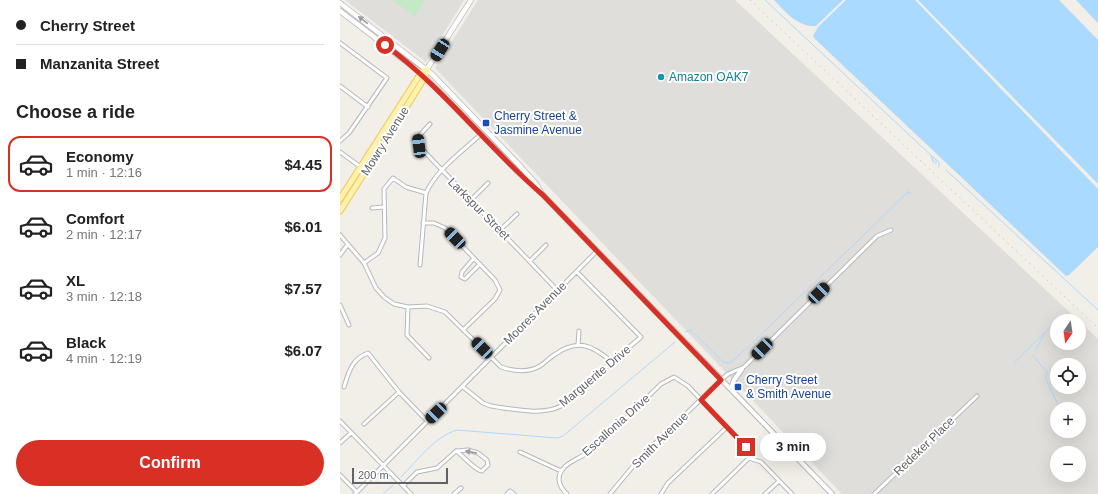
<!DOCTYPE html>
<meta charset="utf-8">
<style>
body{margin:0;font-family:Helvetica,sans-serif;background:#f2f2f2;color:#222;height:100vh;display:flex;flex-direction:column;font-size:15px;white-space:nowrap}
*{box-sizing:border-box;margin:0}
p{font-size:13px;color:#767676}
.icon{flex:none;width:22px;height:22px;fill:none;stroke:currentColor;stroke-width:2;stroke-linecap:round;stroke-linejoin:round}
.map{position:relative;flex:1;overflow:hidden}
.details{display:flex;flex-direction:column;background:#fff;width:340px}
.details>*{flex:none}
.top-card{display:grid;align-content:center;height:88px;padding:0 16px;background:#fff}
.needle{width:26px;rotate:193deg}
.tools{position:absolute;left:710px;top:314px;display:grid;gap:8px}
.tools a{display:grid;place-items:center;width:36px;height:36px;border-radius:50%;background:#fff;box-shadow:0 4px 16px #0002;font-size:20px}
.scale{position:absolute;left:12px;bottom:10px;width:96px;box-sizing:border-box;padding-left:4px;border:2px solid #5f6368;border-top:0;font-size:11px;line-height:14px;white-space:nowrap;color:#5f6368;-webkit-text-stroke:3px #fff;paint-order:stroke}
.end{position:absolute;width:18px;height:18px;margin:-9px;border:5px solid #d93025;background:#fff;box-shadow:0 0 0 2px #fff}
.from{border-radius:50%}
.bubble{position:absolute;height:28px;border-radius:14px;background:#fff;box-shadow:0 4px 16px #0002;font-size:13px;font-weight:600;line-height:28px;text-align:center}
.car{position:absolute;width:12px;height:24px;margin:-12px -6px;border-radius:5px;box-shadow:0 0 3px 1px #0007;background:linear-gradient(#222 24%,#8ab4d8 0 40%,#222 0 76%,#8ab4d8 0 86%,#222 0)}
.top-card b{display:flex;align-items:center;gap:14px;height:38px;font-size:15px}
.top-card b+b{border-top:1px solid #e0e0e0}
.top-card i{width:10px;height:10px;background:#222}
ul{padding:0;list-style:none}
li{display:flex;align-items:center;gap:12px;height:56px;margin:0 8px 6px;padding:0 8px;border:2px solid transparent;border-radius:12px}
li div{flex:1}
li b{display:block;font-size:15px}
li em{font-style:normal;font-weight:600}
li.on{border-color:#d93025}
li>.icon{width:36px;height:36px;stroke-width:1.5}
h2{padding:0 16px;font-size:18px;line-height:48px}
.primary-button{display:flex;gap:8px;margin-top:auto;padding:8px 16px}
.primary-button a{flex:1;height:46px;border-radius:24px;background:#d93025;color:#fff;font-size:16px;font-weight:600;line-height:46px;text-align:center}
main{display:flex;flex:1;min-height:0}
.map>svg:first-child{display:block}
.industrial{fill:#e0deda;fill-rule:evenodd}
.green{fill:#c5e8c5}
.water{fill:#aadaff}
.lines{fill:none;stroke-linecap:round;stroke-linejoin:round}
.stream{stroke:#aadaff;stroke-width:1}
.minor-casing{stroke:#b5b8bc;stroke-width:5}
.tertiary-casing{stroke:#b5b8bc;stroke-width:6}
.secondary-casing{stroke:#b6babf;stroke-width:6}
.primary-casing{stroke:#f2c960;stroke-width:7}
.minor{stroke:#fff;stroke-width:3}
.tertiary{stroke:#fff;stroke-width:4}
.secondary{stroke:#fff;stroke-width:4.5}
.primary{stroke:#fff2af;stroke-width:5}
.rail{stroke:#b6b7b8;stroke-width:1;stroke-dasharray:1 5;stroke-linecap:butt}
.oneway{fill:#979a9d}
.route{stroke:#d93025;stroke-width:5}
.culture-dot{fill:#0f9aa8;stroke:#fff;stroke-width:1.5}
.transit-dot{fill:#1a4fb4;stroke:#fff;stroke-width:1.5}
.labels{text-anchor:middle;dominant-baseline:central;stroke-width:4;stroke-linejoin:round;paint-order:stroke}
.culture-label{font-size:12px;fill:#0d838f;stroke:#fff;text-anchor:start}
.transit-label{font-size:12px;fill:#164399;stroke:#fff;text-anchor:start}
.street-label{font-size:12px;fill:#5f6368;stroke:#fff}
</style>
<main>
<section class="details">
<div class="top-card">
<b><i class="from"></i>Cherry Street</b>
<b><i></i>Manzanita Street</b>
</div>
<h2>Choose a ride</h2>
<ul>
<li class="on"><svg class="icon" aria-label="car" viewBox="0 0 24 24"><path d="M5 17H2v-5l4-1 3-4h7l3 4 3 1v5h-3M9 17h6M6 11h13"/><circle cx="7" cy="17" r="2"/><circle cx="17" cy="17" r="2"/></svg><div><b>Economy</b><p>1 min · 12:16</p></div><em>$4.45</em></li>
<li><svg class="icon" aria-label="car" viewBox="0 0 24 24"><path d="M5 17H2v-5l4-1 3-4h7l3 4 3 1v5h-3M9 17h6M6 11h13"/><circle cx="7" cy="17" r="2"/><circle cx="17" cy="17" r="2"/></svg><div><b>Comfort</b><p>2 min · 12:17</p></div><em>$6.01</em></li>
<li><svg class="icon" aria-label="car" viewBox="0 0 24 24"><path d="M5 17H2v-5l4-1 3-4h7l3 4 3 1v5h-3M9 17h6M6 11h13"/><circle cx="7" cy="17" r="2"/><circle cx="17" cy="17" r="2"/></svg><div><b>XL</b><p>3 min · 12:18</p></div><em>$7.57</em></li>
<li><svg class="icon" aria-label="car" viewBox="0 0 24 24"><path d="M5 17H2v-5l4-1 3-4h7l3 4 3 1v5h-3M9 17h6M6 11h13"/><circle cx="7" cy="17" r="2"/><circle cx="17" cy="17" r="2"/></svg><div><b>Black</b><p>4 min · 12:19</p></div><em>$6.07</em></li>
</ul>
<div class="primary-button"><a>Confirm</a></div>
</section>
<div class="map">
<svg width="758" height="494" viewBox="0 0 758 494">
<rect width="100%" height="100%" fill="#f1efe8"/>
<path class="industrial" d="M 5,0 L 124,0 L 86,62 Z
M 138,0 L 395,0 L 739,321 L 717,321 L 717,343 L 739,343 L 739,321 L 758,339 L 758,494 L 502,494 L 95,68 ZM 717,365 L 739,365 L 739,387 L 717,387 ZM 717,409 L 739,409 L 739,431 L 717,431 ZM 717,453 L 739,453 L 739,475 L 717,475 Z"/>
<path class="green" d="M 52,0 L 85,0 L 75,16 Z"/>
<path class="water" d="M 434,0 L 503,0 L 476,26 C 457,27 446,12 434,0 Z
M 506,0 L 575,0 L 758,189 L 758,247 L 729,275 L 726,276 L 476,40 L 473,36 L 478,27 Z
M 578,0 L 719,0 L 758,40 L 758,184 Z
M 736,0 L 758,0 L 758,23 Z"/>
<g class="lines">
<path class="stream" d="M 425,0 L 596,160 L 596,164
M 591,156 L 593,161
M 593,157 L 599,162 L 599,167
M 592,158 L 594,163
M 606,170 L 758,310
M 567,193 L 571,193
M 345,332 L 350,330 L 353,332 L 383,362 L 390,363 L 407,348 L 569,191
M 695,351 L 704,334 L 721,316
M 693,356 L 707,372 L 706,379 L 720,409
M 675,362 L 703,334
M 61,477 C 78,460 94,437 117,430 L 217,438 L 223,436 L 335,342
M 43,494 L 53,485"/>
<defs>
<path id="minor" d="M 0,43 L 47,78 L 9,133 L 0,141
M 0,86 L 28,107
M 90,124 L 78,137 L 79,146 L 218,291
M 0,152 L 26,171
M 131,200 L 148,183
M 32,208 L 44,207
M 83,223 L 94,223 L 105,228 L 155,280 L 160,290 L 155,299 L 123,330
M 160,230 L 177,214
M 0,235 L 24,263 L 36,288 L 44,297 L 54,304 L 68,307 L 87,306 L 105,312 L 161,367 C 173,371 188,373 200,366 C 205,363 209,358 214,355 C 238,338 252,345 272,362
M 0,255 L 8,244
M 134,258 L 122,272 L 121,277 L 125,279 L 140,264
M 190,261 L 206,245
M 24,263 L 38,253 L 45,238 L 44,189 L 53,178 L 66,187 L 86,193
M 80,265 L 86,193 C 97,169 122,152 141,134
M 0,305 L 9,325
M 68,307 L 67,335 L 89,358
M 238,345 L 239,331
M 4,387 C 9,371 12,359 28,353 L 59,392 L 87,421
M 123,387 L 143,403 L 151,406 C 173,409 201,416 221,406 L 301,337 L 237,272
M 0,421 L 71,494
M 24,424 L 59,392
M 0,443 L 11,433
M 180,452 L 221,471
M 0,475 L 17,492
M 63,486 L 77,472 L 97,468 L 116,451 L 128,450 L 138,453 L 147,460 L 148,465 L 142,471 C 134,470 124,456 116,451
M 15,494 L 257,251
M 114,494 L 121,488
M 167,494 L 170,491 L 174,494
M 227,494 C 220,488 216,478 222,470 C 228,461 239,459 247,453 C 273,433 297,407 321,384 L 334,377 L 348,386 L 406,447 L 409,458 L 421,462 L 452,494
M 270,494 L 299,459 L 381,380 L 388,374 L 404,367 L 537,236 L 551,230
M 321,494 L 328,483 L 387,427
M 372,494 L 409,458
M 425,494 L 439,481
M 534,494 L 637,396"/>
<path id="tertiary" d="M 202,194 L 492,494
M 391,389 L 394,380 L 402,369"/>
<path id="secondary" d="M 0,3 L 92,74 L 180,166 L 196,184 L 202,194
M 0,11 L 81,73 L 176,170 L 200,192
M 87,69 L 131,0"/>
<path id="primary" d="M 0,199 L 81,73 L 87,69
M 0,211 L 65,109 L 85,77 L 87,69"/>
</defs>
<use href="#minor" class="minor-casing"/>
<use href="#tertiary" class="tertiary-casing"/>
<use href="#secondary" class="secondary-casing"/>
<use href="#primary" class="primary-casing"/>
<use href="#minor" class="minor"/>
<use href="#tertiary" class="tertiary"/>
<use href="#secondary" class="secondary"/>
<use href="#primary" class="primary"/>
<path class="rail" d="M 410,0 L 758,328"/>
</g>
<defs><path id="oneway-solid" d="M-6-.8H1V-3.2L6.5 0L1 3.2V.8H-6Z"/></defs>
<g class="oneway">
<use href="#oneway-solid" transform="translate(23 20) rotate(-143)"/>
<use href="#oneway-solid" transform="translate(131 452) rotate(-169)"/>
</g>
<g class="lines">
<path class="route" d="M 45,45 C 104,88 148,148 203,195 L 381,380 L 361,400 L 406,447"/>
</g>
<circle class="culture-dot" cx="321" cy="77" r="4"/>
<g class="transit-dot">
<rect x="142" y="119" width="8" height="8" rx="2"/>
<rect x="394" y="383" width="8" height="8" rx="2"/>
</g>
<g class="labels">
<g class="culture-label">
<text x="329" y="77">Amazon OAK7</text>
</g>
<g class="transit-label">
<text x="154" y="116">Cherry Street &amp;<tspan x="154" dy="14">Jasmine Avenue</tspan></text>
<text x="406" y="380">Cherry Street<tspan x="406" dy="14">&amp; Smith Avenue</tspan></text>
</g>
<g class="street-label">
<text transform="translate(45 141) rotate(-58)">Mowry Avenue</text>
<text transform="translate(139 209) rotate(45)">Larkspur Street</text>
<text transform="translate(195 313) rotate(-45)">Moores Avenue</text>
<text transform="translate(255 376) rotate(-40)">Marguerite Drive</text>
<text transform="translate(276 425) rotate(-42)">Escallonia Drive</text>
<text transform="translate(320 440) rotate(-45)">Smith Avenue</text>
<text transform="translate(584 446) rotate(-44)">Redeker Place</text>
</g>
</g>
</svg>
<div class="tools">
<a><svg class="needle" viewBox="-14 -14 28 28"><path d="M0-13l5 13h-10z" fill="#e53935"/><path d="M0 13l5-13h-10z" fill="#767676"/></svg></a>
<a><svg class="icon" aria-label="locate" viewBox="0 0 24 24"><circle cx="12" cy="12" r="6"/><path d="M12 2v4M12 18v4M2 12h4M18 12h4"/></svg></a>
<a>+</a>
<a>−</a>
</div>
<div class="scale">200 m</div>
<i class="end from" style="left:45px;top:45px"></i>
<i class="end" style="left:406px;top:447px"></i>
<div class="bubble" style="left:420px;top:433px;width:66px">3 min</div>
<i class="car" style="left:100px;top:50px;rotate:213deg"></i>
<i class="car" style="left:79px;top:146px;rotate:353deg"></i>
<i class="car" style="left:115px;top:238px;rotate:316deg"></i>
<i class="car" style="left:479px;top:293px;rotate:46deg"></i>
<i class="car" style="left:142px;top:348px;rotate:315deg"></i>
<i class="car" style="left:422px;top:349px;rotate:225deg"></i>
<i class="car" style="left:96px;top:413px;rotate:226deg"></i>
</div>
</main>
